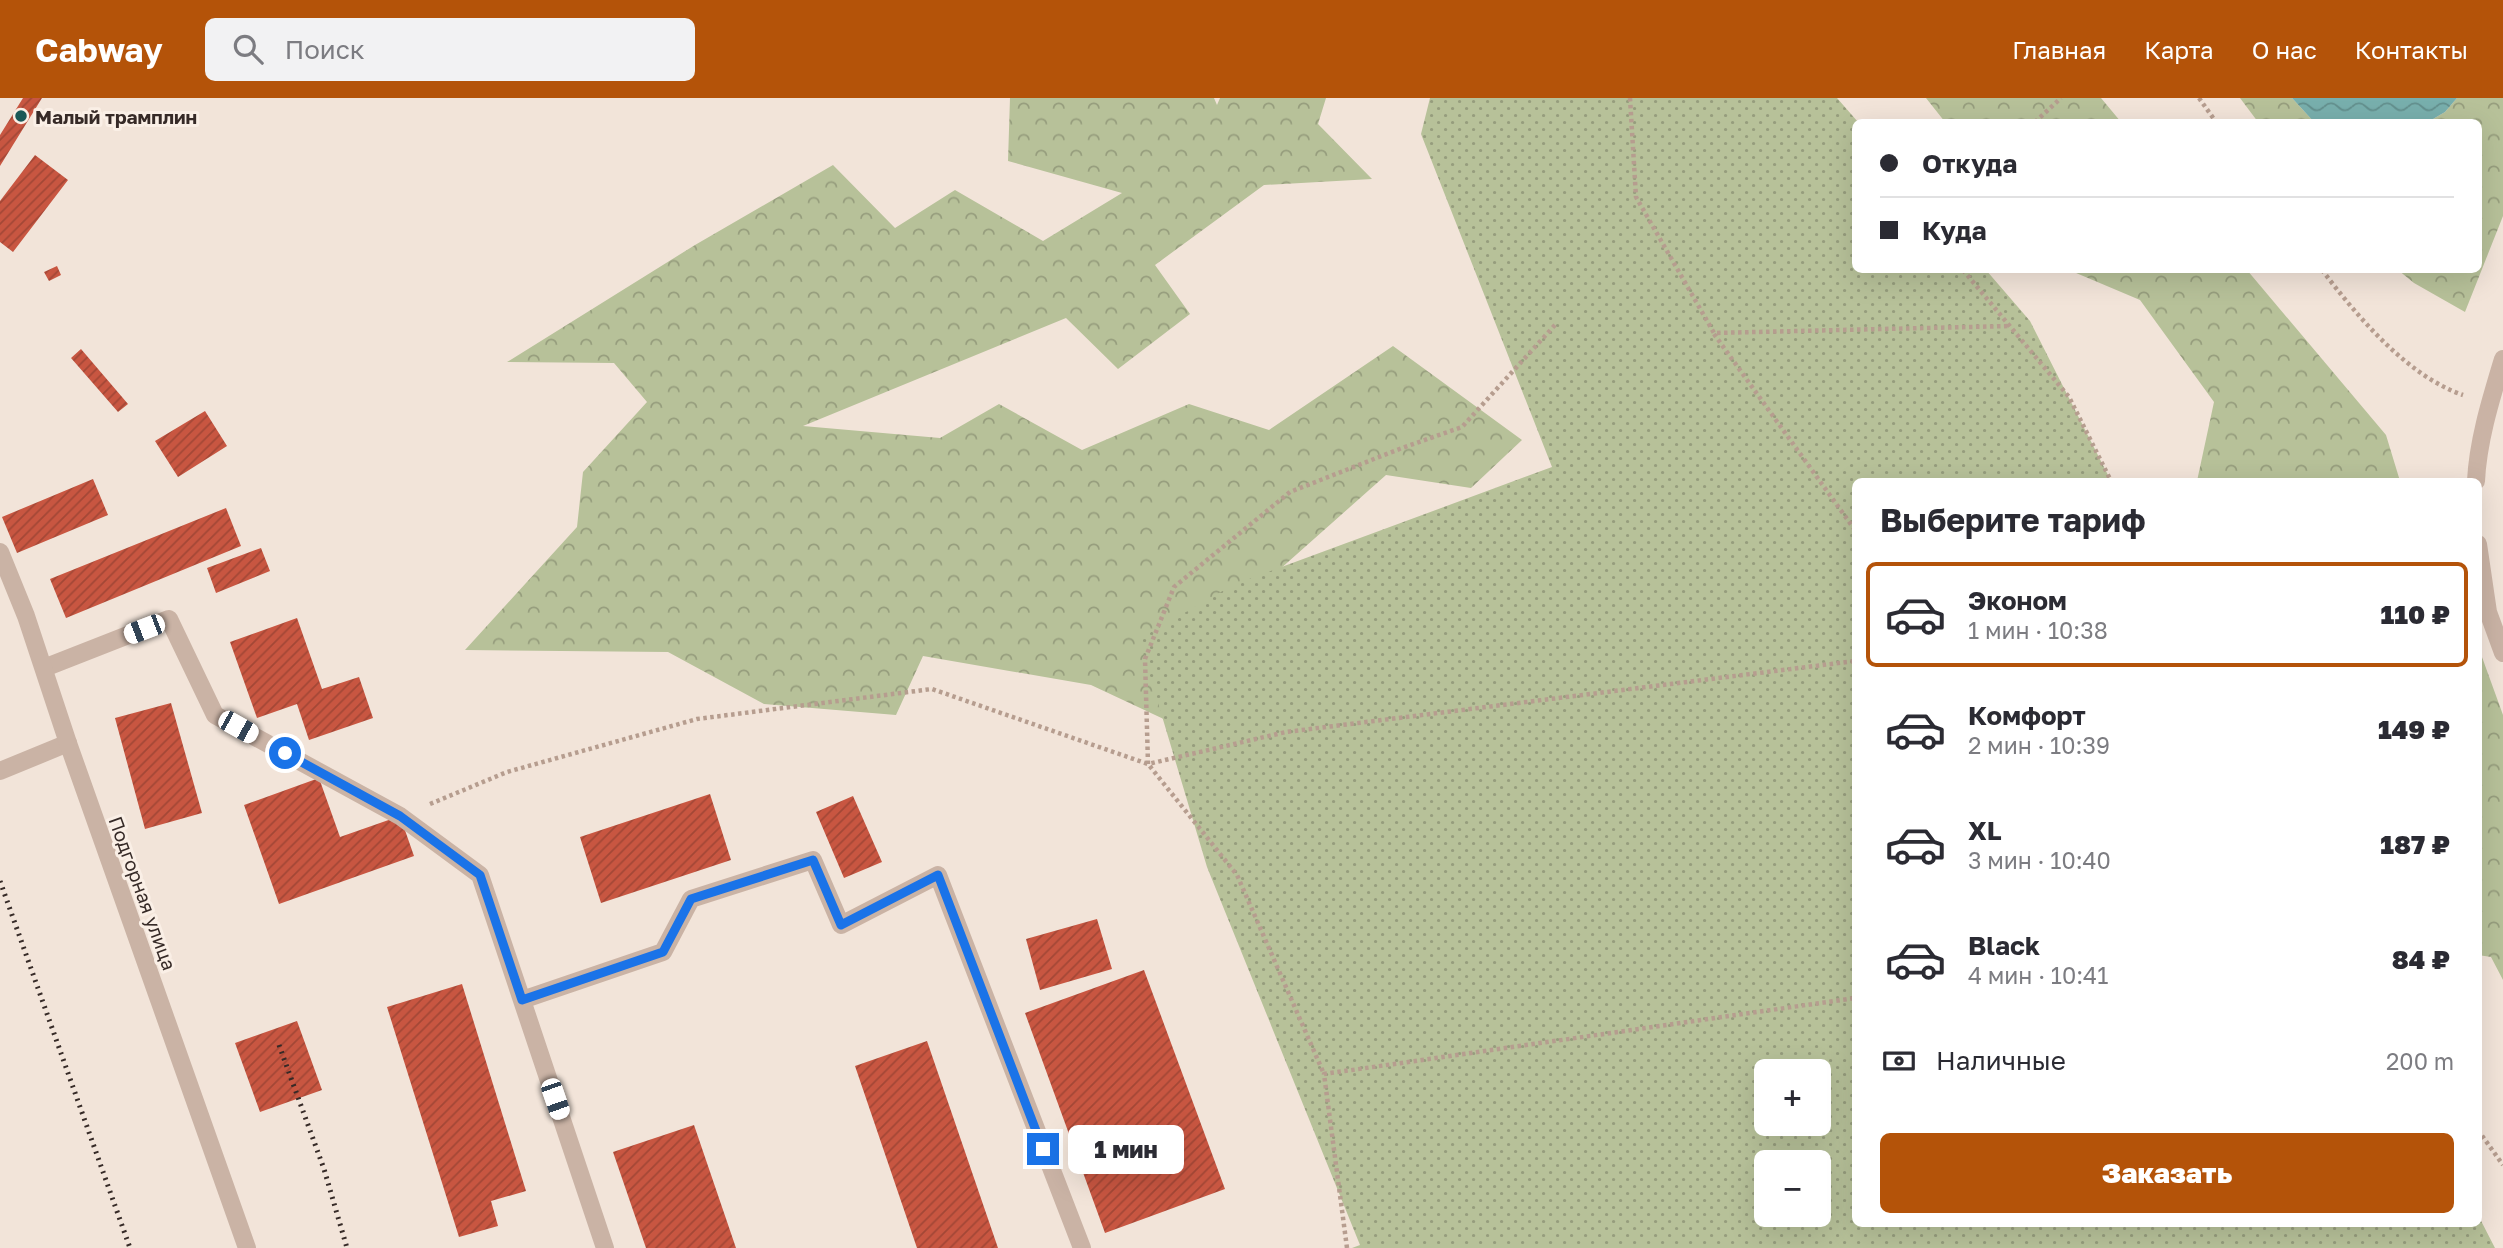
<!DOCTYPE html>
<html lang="ru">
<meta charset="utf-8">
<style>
body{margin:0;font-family:"Golos Text",sans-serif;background:#f2f2f3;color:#2b2b33;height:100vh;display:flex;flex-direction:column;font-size:26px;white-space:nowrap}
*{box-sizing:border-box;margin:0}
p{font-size:23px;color:#7c7c81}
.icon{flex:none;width:38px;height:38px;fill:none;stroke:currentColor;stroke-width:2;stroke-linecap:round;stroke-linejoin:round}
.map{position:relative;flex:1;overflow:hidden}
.sheet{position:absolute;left:1852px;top:380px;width:630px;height:749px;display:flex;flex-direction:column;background:#fff;border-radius:10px;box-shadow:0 7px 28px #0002}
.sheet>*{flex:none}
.banner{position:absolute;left:1852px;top:21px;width:630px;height:154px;border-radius:10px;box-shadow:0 7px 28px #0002;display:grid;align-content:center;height:154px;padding:0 28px;background:#fff}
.fabs{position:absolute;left:1754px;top:961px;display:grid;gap:14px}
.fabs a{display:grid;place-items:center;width:77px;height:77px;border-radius:10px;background:#fff;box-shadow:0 7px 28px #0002;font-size:35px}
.end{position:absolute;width:32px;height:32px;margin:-16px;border:9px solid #1a73e8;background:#fff;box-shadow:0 0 0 4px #fff}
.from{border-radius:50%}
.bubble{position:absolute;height:49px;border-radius:10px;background:#fff;box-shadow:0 7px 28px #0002;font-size:23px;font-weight:800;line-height:49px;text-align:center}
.car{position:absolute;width:21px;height:42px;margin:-21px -10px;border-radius:9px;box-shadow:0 0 5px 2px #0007;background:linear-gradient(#fff 24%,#345 0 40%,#fff 0 76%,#345 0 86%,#fff 0)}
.banner b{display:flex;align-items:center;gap:24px;height:66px;font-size:26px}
.banner b+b{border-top:2px solid #e1e1e2}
.banner i{width:18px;height:18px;background:#2b2b33}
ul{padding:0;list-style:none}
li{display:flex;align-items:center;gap:21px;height:105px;margin:0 14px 10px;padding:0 14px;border:4px solid transparent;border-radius:10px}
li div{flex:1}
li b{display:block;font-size:26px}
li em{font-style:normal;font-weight:800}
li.current{border-color:#b45309}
li>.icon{width:63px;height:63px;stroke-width:1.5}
h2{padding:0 28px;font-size:32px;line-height:84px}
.pay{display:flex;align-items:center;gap:18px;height:77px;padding:0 28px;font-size:26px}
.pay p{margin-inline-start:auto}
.button{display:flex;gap:14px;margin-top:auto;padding:14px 28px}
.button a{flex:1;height:80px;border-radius:10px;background:#b45309;color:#fff;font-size:28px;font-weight:800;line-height:80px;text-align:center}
header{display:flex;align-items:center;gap:42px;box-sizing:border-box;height:98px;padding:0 35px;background:#b45309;color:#fff}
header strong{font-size:33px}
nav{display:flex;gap:38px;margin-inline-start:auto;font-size:24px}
.search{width:490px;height:63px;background:#f2f2f3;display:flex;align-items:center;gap:18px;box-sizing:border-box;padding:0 24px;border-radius:10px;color:#7c7c81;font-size:26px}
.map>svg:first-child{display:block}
.forest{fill:url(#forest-crowns)}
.garden{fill:url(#garden-dots);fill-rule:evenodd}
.water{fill:url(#water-waves)}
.building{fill:url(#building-hatch)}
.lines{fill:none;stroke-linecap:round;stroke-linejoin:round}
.path{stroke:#b69d8f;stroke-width:4.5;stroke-dasharray:3.5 3.5;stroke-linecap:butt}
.service{stroke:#cab3a5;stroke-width:18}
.minor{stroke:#cab3a5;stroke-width:18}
.rail{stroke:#362a27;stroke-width:5;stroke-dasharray:2 5;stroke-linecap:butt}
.route{stroke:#1a73e8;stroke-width:9}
.poi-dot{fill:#1b5857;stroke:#faefe6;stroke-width:2.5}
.labels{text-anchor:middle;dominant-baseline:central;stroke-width:6;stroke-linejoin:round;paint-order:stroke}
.poi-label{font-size:19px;font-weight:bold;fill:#362a27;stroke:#faefe6;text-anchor:start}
.street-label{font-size:19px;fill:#362a27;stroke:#faefe6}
</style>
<header>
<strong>Cabway</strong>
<div class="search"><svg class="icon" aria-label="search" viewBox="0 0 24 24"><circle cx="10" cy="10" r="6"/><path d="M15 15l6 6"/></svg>Поиск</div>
<nav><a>Главная</a><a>Карта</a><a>О нас</a><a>Контакты</a></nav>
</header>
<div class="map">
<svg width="2503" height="1150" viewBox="0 0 2503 1150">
<defs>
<pattern id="forest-crowns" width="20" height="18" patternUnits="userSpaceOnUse" patternTransform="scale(1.75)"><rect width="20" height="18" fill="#b7c199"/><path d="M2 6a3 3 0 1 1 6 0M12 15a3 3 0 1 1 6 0" fill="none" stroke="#969d7d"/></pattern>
<pattern id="garden-dots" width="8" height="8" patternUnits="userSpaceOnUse" patternTransform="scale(1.75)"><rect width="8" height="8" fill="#b7c199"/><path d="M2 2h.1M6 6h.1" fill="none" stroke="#969d7d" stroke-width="1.8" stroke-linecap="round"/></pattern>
<pattern id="water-waves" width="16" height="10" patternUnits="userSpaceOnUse" patternTransform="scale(1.75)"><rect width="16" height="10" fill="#78afad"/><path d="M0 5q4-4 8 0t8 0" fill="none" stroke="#638f8d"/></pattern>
<pattern id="building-hatch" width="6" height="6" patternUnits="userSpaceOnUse" patternTransform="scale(1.75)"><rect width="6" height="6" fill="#c85641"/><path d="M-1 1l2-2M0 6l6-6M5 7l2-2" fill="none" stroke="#a34736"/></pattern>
</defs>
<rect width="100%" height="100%" fill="#f2e4d9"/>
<path class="forest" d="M 1010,0 L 1214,0 L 1217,7 L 1220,0 L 1326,0 L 1318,26 L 1372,81 L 1264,87 L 1155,167 L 1190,216 L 1118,271 L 1066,220 L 803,328 L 940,340 L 999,306 L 1082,352 L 1189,306 L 1269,332 L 1393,248 L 1522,342 L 1471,390 L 1386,377 L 1242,505 L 1232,653 L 1091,587 L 923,558 L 896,617 L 764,606 L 668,554 L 465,552 L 577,429 L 583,374 L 647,304 L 614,265 L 507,264 L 695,147 L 833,67 L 895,130 L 955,92 L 1043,143 L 1122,95 L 1008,63 Z
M 1926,0 L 2101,0 L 2121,24 L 1945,24 Z
M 2240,0 L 2292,0 L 2314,24 L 2258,24 Z
M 2457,0 L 2503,0 L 2503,118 L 2465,214 L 2414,185 L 2398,172 L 2478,172 L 2478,24 L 2428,24 L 2445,14 Z
M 2069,172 L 2247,172 L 2386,337 L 2400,383 L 2197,383 L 2214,304 L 2140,202 Z
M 2478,548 L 2503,617 L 2503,882 L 2491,859 L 2478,857 Z"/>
<path class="garden" d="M 1430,0 L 1837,0 L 1858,24 L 1855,24 L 1855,172 L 1986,172 L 2030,223 L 2111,383 L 1855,383 L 1855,1125 L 2478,1125 L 2478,1117 L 2495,1150 L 1352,1150 L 1360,1147 L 1207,769 L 1139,541 L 1233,487 L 1552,369 L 1421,36 ZM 1766,973 L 1818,973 L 1818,1026 L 1766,1026 ZM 1766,1064 L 1818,1064 L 1818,1116 L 1766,1116 Z"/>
<path class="water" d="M 2292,0 L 2457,0 L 2445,14 L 2428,24 L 2314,24 Z"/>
<path class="building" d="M 23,0 L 42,0 L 0,68 L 0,37 Z
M 35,57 L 68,82 L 13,154 L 0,144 L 0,103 Z
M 57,168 L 61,177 L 49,183 L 44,174 Z
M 81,251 L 128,306 L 118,314 L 71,260 Z
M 205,313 L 227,348 L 178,379 L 155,343 Z
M 93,381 L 108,417 L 17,455 L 2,419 Z
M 226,410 L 241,448 L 66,520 L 50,481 Z
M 261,450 L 270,473 L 216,495 L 207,470 Z
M 297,520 L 322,591 L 359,579 L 373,620 L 309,642 L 297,606 L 257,620 L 230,544 Z
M 171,605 L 202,715 L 145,731 L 115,620 Z
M 319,680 L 340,739 L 400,718 L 414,758 L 279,806 L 244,707 Z
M 710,696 L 731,762 L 601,805 L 580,739 Z
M 853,698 L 882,764 L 844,780 L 816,714 Z
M 1097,821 L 1112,871 L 1040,892 L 1026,841 Z
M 1144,872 L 1225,1091 L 1105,1135 L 1025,915 Z
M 462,886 L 526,1093 L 491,1103 L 498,1128 L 459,1139 L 387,909 Z
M 297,923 L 322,992 L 260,1014 L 235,945 Z
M 927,943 L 998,1150 L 917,1150 L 855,968 Z
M 694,1027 L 736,1150 L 646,1150 L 613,1054 Z"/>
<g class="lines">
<path class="path" d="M 1630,0 L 1636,99 L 1714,235 L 2010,228
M 2199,0 L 2216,24
M 2035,24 L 2061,0
M 1963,172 L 2069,299 L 2111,383
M 2322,172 C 2357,218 2407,278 2463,297
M 1555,227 L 1462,329 L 1402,350 L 1290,394 L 1174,489 L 1145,561 L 1148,666 L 1286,634 L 1855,563
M 1714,236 L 1855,432
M 430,706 L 507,674 L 697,621 L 932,591 L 1148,666 L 1237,777 L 1324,976
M 2478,1032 L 2503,1067
M 1347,1150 L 1324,976 L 1855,900"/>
<path class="service" d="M 2476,383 C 2478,342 2491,301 2503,261
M 2478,446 L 2488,514 L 2503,555
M 44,570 L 169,521 L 215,617 L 400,718 L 480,777 L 605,1150
M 0,673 L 68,645
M 522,902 L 663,854 L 691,801 L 813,762 L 841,827 L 938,777 L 1082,1150"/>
<path class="minor" d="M 0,454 L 26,518 L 68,645 L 247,1150"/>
<path class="rail" d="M 0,783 L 130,1150
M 279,947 L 324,1071 L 347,1150"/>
</g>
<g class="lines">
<path class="route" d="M 285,655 L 400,718 L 480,777 L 522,902 L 663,854 L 691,801 L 813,762 L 841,827 L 938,777 L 1043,1051"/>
</g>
<circle class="poi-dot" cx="21" cy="18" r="7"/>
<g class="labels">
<g class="poi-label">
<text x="35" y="18">Малый трамплин</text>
</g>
<g class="street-label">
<text transform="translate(143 795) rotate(70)">Подгорная улица</text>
</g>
</g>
</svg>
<div class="fabs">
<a>+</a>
<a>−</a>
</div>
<i class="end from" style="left:285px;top:655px"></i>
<i class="end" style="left:1043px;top:1051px"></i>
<div class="bubble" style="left:1068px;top:1027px;width:116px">1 мин</div>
<i class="car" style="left:144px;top:531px;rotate:249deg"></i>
<i class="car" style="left:238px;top:629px;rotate:119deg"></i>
<i class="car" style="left:555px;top:1001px;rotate:161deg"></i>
<div class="banner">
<b><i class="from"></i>Откуда</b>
<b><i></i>Куда</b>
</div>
<section class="sheet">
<h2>Выберите тариф</h2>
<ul>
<li class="current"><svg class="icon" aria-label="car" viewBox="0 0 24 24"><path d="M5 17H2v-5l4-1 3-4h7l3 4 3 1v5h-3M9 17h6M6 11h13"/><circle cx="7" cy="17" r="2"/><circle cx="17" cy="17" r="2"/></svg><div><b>Эконом</b><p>1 мин · 10:38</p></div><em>110 ₽</em></li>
<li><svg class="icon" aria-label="car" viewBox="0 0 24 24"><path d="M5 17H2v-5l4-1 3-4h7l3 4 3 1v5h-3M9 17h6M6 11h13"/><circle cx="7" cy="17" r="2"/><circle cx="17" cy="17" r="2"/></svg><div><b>Комфорт</b><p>2 мин · 10:39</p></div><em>149 ₽</em></li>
<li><svg class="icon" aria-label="car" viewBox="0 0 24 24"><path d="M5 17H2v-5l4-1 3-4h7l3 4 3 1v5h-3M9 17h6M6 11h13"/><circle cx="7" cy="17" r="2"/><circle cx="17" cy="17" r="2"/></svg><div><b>XL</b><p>3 мин · 10:40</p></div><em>187 ₽</em></li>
<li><svg class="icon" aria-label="car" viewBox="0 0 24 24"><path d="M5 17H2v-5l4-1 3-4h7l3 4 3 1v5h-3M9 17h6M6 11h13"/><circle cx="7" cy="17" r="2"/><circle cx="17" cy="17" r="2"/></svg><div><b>Black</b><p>4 мин · 10:41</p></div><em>84 ₽</em></li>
</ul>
<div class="pay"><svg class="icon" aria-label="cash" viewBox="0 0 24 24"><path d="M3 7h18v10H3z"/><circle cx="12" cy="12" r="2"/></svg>Наличные<p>200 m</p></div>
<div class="button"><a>Заказать</a></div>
</section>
</div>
